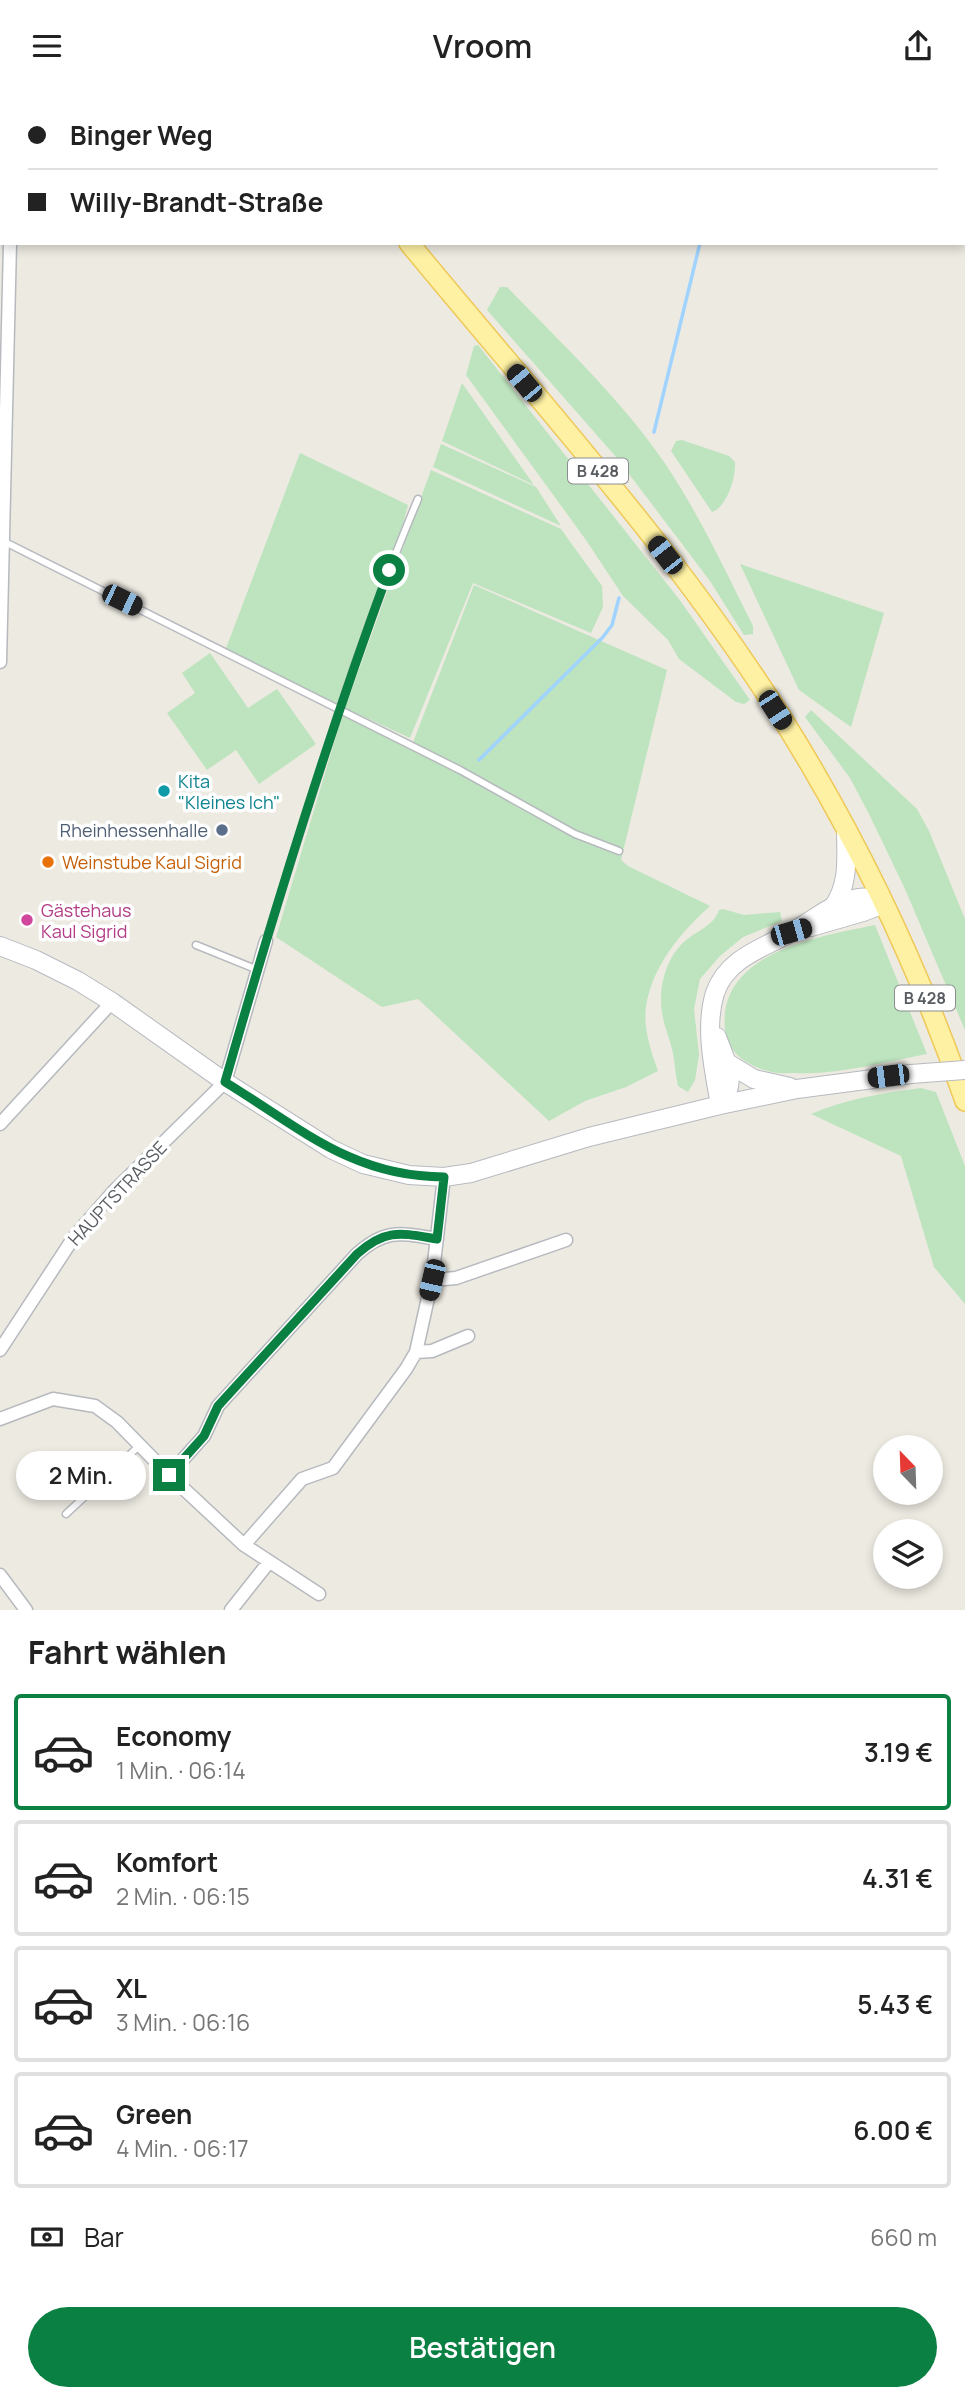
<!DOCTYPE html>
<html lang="de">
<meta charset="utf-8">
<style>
body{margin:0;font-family:Manrope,sans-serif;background:#f2f2f2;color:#222;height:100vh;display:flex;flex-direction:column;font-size:26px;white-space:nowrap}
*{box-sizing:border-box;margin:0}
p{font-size:23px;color:#767676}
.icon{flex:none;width:38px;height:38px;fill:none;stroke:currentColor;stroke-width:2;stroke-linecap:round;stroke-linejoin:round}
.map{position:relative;height:1519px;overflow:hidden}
.drawer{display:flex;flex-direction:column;background:#fff;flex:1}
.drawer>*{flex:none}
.guide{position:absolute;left:0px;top:0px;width:966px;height:154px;box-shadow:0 4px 10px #0003;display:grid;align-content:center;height:154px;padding:0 28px;background:#fff}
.needle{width:46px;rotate:337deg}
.tools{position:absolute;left:873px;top:1344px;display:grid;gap:14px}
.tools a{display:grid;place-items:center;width:70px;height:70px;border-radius:50%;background:#fff;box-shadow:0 4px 10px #0003;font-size:35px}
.end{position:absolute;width:32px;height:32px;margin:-16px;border:9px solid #0b8043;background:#fff;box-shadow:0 0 0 4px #fff}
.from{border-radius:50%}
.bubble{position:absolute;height:49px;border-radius:24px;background:#fff;box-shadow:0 4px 10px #0003;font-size:23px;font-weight:600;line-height:49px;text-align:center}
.car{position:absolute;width:21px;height:42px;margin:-21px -10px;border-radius:9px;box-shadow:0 0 5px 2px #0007;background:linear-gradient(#222 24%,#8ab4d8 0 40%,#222 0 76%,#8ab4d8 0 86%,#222 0)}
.guide b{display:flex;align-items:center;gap:24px;height:66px;font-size:26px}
.guide b+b{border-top:2px solid #e0e0e0}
.guide i{width:18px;height:18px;background:#222}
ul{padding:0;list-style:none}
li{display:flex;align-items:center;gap:21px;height:116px;margin:0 14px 10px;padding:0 14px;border:4px solid #e0e0e0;border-radius:7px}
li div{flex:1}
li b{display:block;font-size:26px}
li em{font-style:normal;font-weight:600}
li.selected{border-color:#0b8043}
li>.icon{width:63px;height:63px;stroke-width:1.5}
h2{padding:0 28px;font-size:32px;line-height:84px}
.pay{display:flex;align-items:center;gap:18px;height:77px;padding:0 28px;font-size:26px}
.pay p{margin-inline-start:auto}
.cta{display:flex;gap:14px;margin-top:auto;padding:14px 28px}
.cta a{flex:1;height:80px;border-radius:42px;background:#0b8043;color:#fff;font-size:28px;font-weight:600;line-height:80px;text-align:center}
header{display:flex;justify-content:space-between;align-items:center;height:91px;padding:0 28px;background:#fff;font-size:32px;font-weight:600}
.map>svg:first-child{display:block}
.green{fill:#bde4be}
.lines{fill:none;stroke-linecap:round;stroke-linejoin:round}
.stream{stroke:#a0d3fe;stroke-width:3.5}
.lane-casing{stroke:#b6b9be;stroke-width:9}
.street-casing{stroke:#b6b9be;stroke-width:15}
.secondary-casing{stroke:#b7bac0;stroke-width:20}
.primary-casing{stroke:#efc857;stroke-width:22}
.lane{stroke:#fff;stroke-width:6}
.street{stroke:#fff;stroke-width:12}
.secondary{stroke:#fff;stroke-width:18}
.primary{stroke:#fef1a4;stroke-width:19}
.secondary-bridge-casing{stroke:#b7bac0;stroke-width:20;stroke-linecap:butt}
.secondary-bridge{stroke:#fff;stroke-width:18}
.route{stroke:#0b8043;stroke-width:9}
.culture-dot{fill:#0f9aa8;stroke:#fff;stroke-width:2.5}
.service-dot{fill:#5c6f8a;stroke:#fff;stroke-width:2.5}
.food-dot{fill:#e8710a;stroke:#fff;stroke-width:2.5}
.hotel-dot{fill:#d1479c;stroke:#fff;stroke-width:2.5}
.labels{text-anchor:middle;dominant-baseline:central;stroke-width:7;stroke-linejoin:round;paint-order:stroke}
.shield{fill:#fff;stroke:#8b8e91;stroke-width:2}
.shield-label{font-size:16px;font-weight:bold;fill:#595d62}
.culture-label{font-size:18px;fill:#0d838f;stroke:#fff;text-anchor:start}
.service-label{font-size:18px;fill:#4e5e75;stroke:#fff;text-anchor:end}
.food-label{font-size:18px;fill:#c56008;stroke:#fff;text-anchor:start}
.hotel-label{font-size:18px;fill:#b23c85;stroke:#fff;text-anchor:start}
.street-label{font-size:18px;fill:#595d62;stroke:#fff}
</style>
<header><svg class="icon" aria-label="menu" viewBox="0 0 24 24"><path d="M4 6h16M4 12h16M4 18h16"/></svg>Vroom<svg class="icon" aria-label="share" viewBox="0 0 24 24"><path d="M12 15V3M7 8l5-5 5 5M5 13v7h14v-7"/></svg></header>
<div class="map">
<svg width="965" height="1519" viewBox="0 0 965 1519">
<rect width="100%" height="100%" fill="#eceae1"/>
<path class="green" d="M 500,196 L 507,196 C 561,252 620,307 664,371 C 699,423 725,479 753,535 L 753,543 L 744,544 L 710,490 L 617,367 L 487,219 Z
M 478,254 L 679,508 L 750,609 L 744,613 L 736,611 L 679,568 L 668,549 L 623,505 L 586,449 L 466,284 L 474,255 Z
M 462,292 L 534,394 L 442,350 Z
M 682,349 L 729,365 L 735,371 C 736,386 727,416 712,421 L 671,360 L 676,350 Z
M 441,353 L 536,396 L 561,435 L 433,376 Z
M 300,362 L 408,414 L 396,460 L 339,618 L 225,560 Z
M 431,379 L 561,438 L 602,495 L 603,516 L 591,542 L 473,492 L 410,647 L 345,617 Z
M 740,473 L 884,522 L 851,636 L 799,599 Z
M 474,494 L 667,579 L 621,769 L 628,775 L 710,815 C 681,841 652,875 646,916 C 643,937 651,961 658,980 L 626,996 L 585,1010 L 549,1030 L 418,908 L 382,916 L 276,846 L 343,622 L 410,659 Z
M 210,562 L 248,617 L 277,598 L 316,653 L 259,693 L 236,659 L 207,679 L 167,622 L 195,602 L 182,582 Z
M 811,619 L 917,718 L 929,740 L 965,828 L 965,939 L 905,798 L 869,723 L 850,687 L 805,626 Z
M 723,818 L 744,824 L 780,821 L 782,830 L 743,846 L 720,865 L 700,888 L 694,918 L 699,964 L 695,989 L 688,1001 L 678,995 C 676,986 675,977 674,968 C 672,952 664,937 662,921 C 658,897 666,867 684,851 C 696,840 714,835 719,819 Z
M 875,834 L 927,963 C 883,971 840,984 795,982 C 786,982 776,983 768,980 C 748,975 727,961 725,939 C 717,861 818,846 875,834 Z
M 921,997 L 936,1001 L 965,1075 L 965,1213 L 934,1176 L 901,1065 L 811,1023 C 846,1008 883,1002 921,997 Z"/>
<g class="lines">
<path class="stream" d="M 728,2 L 728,0
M 654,341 L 700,152
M 479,669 L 603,546 L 612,534 L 619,507"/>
<defs>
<path id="lane" d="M 172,2 L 172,0
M 3,450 L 460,679 L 575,743 L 619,760
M 266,850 C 313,701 357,552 418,408
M 196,854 L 258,879
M 66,1423 L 140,1354"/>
<path id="street" d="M 14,2 L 14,0
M 0,571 L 10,152
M 0,1033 L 112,911
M 432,1189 L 456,1187 L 566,1149
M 0,1259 L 74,1146 L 115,1099 L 225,991 L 266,850
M 416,1261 L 432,1260 L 468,1245
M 0,1328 L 53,1308 L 95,1315 L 117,1331 L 169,1384 L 244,1454 L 319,1503
M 169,1384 L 204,1345 L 218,1315 L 357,1163 C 386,1137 401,1142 437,1148
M 244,1454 L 302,1388 L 333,1377 L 406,1278 L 416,1261 L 432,1189 L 444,1086
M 0,1484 L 26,1519
M 231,1519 L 269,1471"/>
<path id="secondary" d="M 833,816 C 850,792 846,765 846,737
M 811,836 L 863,821 L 884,813
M 0,855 L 36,869 L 78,890 L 112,911 L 225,991 L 331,1058 L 363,1073 L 409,1084 L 444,1086 L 471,1082 L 589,1046 L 720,1014 L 797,998 L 911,983
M 717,946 C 726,971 739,990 720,1014
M 726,971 L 754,988 L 790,996
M 720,1014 C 714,979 704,937 715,902 C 727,867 763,857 792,841 C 814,829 834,810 859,807 C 868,805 876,809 884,813"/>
<path id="primary" d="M 290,0 L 291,2
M 409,152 C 548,321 700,485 811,675 C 873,781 925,894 965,1010"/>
</defs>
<use href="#lane" class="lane-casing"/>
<use href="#street" class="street-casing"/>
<use href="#secondary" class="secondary-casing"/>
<use href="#primary" class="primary-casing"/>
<use href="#lane" class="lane"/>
<use href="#street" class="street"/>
<use href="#secondary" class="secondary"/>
<use href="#primary" class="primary"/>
<defs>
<path id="secondary-bridge" d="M 911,983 L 965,979"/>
</defs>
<use href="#secondary-bridge" class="secondary-bridge-casing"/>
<use href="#secondary-bridge" class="secondary-bridge"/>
</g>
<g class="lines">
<path class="route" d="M 169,1384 L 204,1345 L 218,1315 L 357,1163 C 386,1137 401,1142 437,1148 L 444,1086 C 352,1086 299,1036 225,991 C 274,819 327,647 389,479"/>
</g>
<circle class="culture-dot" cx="164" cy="700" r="7"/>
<circle class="service-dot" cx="222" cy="739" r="7"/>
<circle class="food-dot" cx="48" cy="771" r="7"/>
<circle class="hotel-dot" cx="27" cy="829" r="7"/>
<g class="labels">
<g class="shield">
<rect x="568" y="367.5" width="60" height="25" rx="5"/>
<rect x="895" y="894.5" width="60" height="25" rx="5"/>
</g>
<g class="shield-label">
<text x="598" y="380">B 428</text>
<text x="925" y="907">B 428</text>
</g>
<g class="culture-label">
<text x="178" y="690">Kita<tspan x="178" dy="21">"Kleines Ich"</tspan></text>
</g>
<g class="service-label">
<text x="208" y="739">Rheinhessenhalle</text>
</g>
<g class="food-label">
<text x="62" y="771">Weinstube Kaul Sigrid</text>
</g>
<g class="hotel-label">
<text x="41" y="819">Gästehaus<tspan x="41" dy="21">Kaul Sigrid</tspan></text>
</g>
<g class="street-label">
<text transform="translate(117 1102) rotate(-47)">HAUPTSTRASSE</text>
</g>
</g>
</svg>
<div class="tools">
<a><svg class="needle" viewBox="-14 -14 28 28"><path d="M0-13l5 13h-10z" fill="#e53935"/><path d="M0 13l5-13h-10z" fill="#767676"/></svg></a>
<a><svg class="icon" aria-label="layers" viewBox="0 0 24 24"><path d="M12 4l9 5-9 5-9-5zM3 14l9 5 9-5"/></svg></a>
</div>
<i class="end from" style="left:389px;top:479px"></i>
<i class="end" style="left:169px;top:1384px"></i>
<div class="bubble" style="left:16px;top:1360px;width:130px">2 Min.</div>
<i class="car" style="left:524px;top:292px;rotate:320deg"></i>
<i class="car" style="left:665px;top:464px;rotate:322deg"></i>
<i class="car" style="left:122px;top:509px;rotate:116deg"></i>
<i class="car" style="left:775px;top:619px;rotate:147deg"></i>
<i class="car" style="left:791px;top:841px;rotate:74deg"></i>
<i class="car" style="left:888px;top:985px;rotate:263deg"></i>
<i class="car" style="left:432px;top:1189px;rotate:193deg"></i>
<div class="guide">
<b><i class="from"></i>Binger Weg</b>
<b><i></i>Willy-Brandt-Straße</b>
</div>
</div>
<section class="drawer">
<h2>Fahrt wählen</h2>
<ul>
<li class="selected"><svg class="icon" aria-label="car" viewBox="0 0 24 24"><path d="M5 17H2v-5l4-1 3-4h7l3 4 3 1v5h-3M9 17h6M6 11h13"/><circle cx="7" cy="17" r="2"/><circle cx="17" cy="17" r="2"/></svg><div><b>Economy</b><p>1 Min. · 06:14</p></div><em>3.19 €</em></li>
<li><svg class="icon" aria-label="car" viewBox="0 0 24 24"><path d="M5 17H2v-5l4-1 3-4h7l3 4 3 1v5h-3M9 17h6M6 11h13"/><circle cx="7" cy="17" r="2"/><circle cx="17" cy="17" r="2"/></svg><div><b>Komfort</b><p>2 Min. · 06:15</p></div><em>4.31 €</em></li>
<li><svg class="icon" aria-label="car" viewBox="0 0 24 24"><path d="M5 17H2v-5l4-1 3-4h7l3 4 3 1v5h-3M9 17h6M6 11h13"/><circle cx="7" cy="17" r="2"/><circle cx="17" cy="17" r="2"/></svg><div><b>XL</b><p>3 Min. · 06:16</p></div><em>5.43 €</em></li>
<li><svg class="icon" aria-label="car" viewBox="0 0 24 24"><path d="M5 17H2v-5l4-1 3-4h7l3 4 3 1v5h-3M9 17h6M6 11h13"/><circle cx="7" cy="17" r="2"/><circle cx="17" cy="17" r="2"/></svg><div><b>Green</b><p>4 Min. · 06:17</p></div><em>6.00 €</em></li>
</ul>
<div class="pay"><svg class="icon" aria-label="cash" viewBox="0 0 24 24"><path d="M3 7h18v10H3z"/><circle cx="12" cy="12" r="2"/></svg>Bar<p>660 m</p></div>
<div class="cta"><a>Bestätigen</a></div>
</section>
